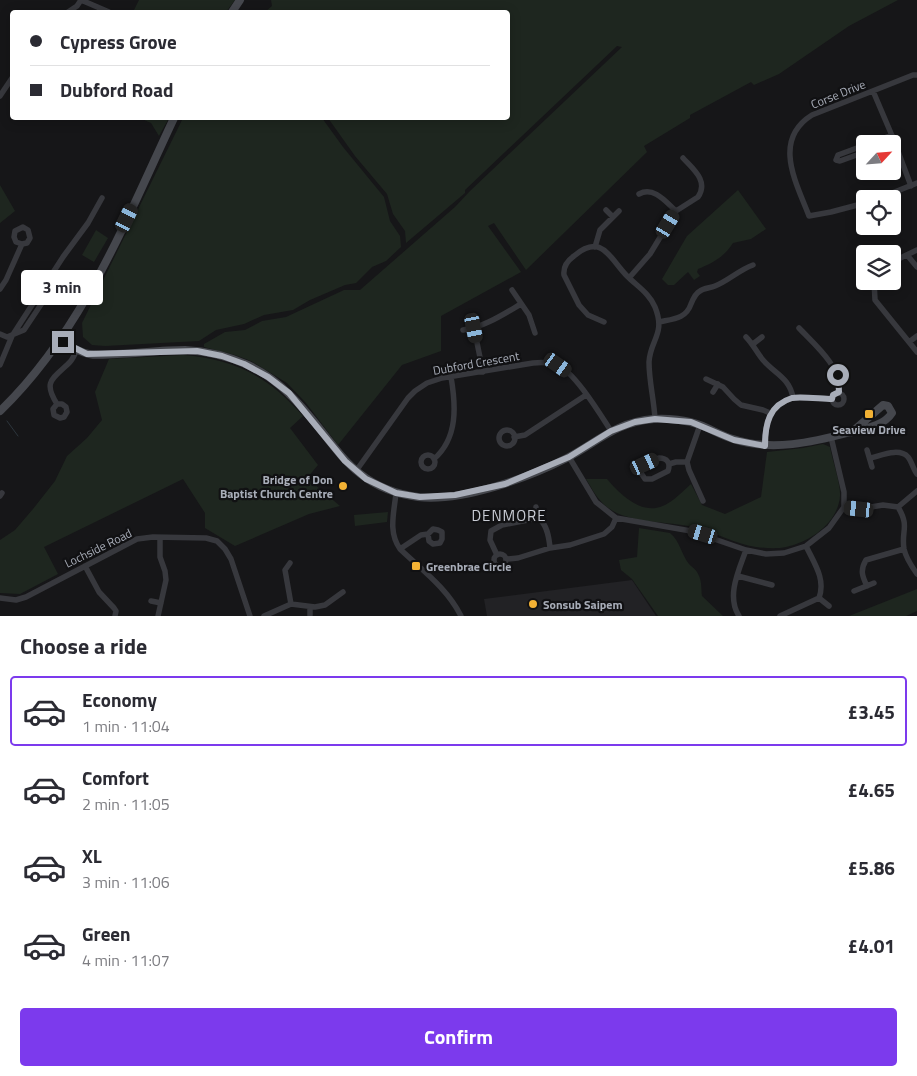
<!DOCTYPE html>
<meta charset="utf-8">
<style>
body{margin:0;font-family:"Titillium Web",sans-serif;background:#f7f7f7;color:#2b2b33;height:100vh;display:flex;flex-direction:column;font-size:19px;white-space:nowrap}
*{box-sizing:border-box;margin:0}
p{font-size:16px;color:#7c7c81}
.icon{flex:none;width:28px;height:28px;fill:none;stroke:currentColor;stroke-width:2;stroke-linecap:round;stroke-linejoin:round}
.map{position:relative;height:616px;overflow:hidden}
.details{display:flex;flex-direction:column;background:#fff;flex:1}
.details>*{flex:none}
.top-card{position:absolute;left:10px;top:10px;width:500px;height:110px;border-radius:5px;box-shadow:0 2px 12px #0003;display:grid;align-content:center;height:110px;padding:0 20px;background:#fff}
.needle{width:32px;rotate:64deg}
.buttons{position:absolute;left:856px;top:135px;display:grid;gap:10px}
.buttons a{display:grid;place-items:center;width:45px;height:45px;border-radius:5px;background:#fff;box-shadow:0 2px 12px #0003;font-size:25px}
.end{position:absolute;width:22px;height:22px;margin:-11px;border:6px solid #a8adb8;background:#111;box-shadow:0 0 0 2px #111}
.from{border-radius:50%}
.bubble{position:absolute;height:35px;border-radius:5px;background:#fff;box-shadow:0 2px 12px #0003;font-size:16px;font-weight:700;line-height:35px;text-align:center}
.car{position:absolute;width:15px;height:30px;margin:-15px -8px;border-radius:6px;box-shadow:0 0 4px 1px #0007;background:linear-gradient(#222 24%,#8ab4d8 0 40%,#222 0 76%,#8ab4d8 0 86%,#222 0)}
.top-card b{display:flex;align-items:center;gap:18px;height:48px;font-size:19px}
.top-card b+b{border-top:1px solid #e1e1e2}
.top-card i{width:12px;height:12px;background:#2b2b33}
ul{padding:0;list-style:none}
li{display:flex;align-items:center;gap:15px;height:70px;margin:0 10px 8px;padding:0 10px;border:2px solid transparent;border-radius:5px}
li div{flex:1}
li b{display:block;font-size:19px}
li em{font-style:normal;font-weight:700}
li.current{border-color:#7c3aed}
li>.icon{width:45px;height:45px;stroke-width:1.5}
h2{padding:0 20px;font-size:22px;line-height:60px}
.primary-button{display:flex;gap:10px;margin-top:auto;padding:10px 20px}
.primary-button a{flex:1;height:58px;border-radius:5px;background:#7c3aed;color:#fff;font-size:20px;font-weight:700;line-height:58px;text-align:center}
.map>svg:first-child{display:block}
.built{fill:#222225}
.green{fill:#1e261f}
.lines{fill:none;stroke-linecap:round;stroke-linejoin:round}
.stream{stroke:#2c353c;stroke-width:1}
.street{stroke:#37383d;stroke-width:5.5}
.secondary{stroke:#45474d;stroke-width:8}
.route{stroke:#a8adb8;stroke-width:6}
.poi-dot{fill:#f2b134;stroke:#111113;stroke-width:2}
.labels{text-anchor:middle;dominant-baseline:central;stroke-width:4.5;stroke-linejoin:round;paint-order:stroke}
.street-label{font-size:12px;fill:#a8adb8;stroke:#111113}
.poi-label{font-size:12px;font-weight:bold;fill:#a8adb8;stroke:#111113;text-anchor:start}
.quarter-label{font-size:15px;letter-spacing:1px;fill:#c9ccd4;stroke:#111113}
</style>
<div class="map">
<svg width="917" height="616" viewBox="0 0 917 616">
<rect width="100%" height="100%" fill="#161618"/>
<path class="built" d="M 632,580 L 656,616 L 487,616 L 484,599 Z"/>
<path class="green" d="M 139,0 L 235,0 L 226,12 L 133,12 Z
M 271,0 L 898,0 L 849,26 L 779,74 L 754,85 L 751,82 L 690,115 L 690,118 L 644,146 L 647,152 L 526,270 L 494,223 L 488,226 L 521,272 L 441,316 L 441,351 L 402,365 L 338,445 L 306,403 L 287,383 L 251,361 L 235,355 L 204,347 L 204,344 L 225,332 L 245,330 L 262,321 L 286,317 L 344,290 L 360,290 L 455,207 L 470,191 L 622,47 L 617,46 L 465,190 L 465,193 L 406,243 L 405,231 L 393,214 L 387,194 L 355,156 L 328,118 L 508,118 L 508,12 L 265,12 L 272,6 Z
M 140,118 L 169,118 L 159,136 L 151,123 Z
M 183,118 L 322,118 L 343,147 L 384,197 L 390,221 L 400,236 L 401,247 L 386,261 L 372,267 L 356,283 L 345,285 L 310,300 L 293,310 L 264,315 L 244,324 L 216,330 L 199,341 L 105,346 L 92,345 L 83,337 L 82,323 Z
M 0,185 L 15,211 L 0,223 Z
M 738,190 L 766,229 L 751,239 L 733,243 C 724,257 713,263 698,269 L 697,272 L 700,276 L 694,280 L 688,272 L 674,285 L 668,285 L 662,279 L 687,236 Z
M 96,230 L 108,238 L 94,262 L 82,255 Z
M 183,355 C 235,359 269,377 303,416 L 290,428 L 318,465 L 307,478 L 340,506 L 309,514 L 235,546 L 205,528 L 205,513 L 183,479 L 44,547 L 58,574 L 20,594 L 0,593 L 0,540 L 15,530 L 33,509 L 55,481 L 67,456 L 87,438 L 102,420 L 95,392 L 109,359 Z
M 823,444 L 830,447 C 832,459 841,485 840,496 C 838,523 810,542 786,547 C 777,549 765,548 756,547 C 735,544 715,532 694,527 C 667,521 629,524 607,507 C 598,500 592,489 586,479 L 607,479 C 618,492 637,511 656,508 C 669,506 681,493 691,484 L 702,505 L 725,514 L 761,497 L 767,452 L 803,448 Z
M 388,512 L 387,522 L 355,526 L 354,515 Z
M 639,528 L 670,533 C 680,541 681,554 689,564 C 693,568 697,570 699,576 C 702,582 701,590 702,596 L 723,616 L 658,616 L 632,579 L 621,570 L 619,560 L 637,557 Z
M 917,589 L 917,611 L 906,616 L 849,616 Z"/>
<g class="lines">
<path class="stream" d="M 7,421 L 18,436"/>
<path class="street" d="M 81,0 L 109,12
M 68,12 L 77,6 L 81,0
M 873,91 L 893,138 L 911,186
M 0,96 L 12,78
M 869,144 L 892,135
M 865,145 L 838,155 L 836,160 L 840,161 L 865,152
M 639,194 C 654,186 666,202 676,211
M 877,199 L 917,183
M 865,203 L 831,212 L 809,216 C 796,182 772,140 812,115 L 913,75 L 917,75
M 606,210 L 613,217
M 595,247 L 600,230 L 619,211
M 907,255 L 917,267
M 892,262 L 917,250
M 629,278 L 650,254 L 676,211 L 698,197 C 709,181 693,169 683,158
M 874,281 L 875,300 L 917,352
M 0,289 L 6,280 L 22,244 L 27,243 L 30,238 L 28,230 L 23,227 L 15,231 L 14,237 L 16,242 L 22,244
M 512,290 L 529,315 L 535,333
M 604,322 L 588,315 L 579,305 L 564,275 C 563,267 567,261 574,256 C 602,232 610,259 627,276 C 637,286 650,294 655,307 C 666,334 650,340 649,362 C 649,381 654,400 655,419
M 659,322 C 673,319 686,319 691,304 C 693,299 696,293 700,291 C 704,288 710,288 715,286 C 728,281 739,270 753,265
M 474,328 L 483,372
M 799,328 C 815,345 842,367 839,392
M 463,330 C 484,327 502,315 521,304
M 0,334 L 7,337 L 24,330 L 58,279
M 746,337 C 753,344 757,353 763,360 C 775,374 790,378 793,398
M 909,342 L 917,336
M 753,344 L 762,337
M 0,365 L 12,336 L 63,257 L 88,223 L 102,198
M 706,379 L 723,387 L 734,399 L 741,405 L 763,410 L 770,413
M 713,392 L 718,384
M832 399a6 6 0 1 1 12 0a6 6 0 1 1-12 0Z
M 57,404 L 53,409 L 54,415 L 60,418 L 64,417 L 67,412 L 66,407 L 62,404 L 57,404 C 43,382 52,379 68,364 C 73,360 74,355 77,350
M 700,425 L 687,462 L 689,470 L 703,501
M499 438a8 8 0 1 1 16 0a8 8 0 1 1-16 0Z
M 514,437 L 525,435 L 586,395
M 765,445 C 765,424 769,405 792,398 C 800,396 822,399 832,399
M 867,450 L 872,467
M421 462a7 7 0 1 1 14 0a7 7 0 1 1-14 0Z
M 569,457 L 596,502 L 616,518 L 691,531 L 746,550 L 766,554 L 784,553 L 806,546 L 829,528 L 844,507 L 844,492 L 831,437
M 659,458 C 667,458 671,463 668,471 L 652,479 L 645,479 L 641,473 L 642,467 Z
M 870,458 C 880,456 899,447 908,457 C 912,462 913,469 917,474
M 434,459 C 458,438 456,406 451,377
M 669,464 L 676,462 L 687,462
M 356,471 L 408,398 L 415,391 L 427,383 L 442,378 L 533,363 C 541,362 549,362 557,365 C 574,371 600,414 611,431
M 396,493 C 394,513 388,532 400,549 C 422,570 447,588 461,616
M 0,496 L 2,493
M 536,507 L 538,518 C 547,524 549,537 550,548
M 844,507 L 859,509 L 883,505 L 898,507 C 910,527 901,530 904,549 C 906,558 912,567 917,574
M 898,507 L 917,491
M 400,549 L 421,535 L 428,534 L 433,529 L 438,530 L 442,532 L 442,539 L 440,543 L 433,544 L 429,541 L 428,534
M494 560a6 6 0 1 1 12 0a6 6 0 1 1-12 0Z
M 497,555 L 490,540 L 491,531 L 502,525 L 538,518
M 507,559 L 518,558 L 550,548 L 570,545 L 604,534 L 612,527 L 616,518
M 290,563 L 285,570 L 291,604
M 85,566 L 99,592 L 114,608 L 116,611 L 115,616
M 738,576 L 772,585
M 867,586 C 862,576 860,570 866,560 L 904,549
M 854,591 L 874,583
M 0,598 L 16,600 L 26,597 L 137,539 L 153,537 L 206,538 L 217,541 L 225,549 L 231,559 L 250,616
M 819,598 L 829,606
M 151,601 L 161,603
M 310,607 L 310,615
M 158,616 L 166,580 L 165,571 L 160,557 L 160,538
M 264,616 L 291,604 L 315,607 L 325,605 L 343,592
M 739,616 C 726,596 739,570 746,550
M 780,616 L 819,598 C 826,579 814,563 806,546"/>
<path class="secondary" d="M 232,12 L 240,0
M 60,340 C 69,346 79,352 89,354 C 98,356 108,354 117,354 C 139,353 163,350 185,350 C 207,351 228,356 248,365 C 263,372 277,382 289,394 C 334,436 346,488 418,497 C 462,502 528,478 567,458 C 599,441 616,422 654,419 C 668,418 687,420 700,425 C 711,429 722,436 733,439 C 772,452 813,442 851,432 C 864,429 884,426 892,413 L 888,406 L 883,405 L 852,432
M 0,411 C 83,331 126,220 174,118"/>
</g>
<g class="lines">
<path class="route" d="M 63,342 L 87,354 L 197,351 L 222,356 L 244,364 L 268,377 L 289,393 L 345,461 L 366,479 L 396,493 L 420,497 L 455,495 L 505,484 L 569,457 L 611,431 L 635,422 L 655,419 L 691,422 L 734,440 L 765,446 C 765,424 769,405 792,398 C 800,396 822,399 832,399 L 833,395 L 839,392 L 838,375"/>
</g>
<g class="poi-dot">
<rect x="864" y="409" width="10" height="10" rx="2.5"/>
<circle cx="343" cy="486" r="5"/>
<rect x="411" y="561" width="10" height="10" rx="2.5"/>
<circle cx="533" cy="604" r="5"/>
</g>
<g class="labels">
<g class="street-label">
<text transform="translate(838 94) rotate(-22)">Corse Drive</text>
<text transform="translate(476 363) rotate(-10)">Dubford Crescent</text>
<text transform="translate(98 548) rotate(-26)">Lochside Road</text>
</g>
<g class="poi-label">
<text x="869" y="429" text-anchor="middle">Seaview Drive</text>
<text x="333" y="479" text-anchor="end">Bridge of Don<tspan x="333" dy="14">Baptist Church Centre</tspan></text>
<text x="426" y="566">Greenbrae Circle</text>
<text x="543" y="604">Sonsub Saipem</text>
</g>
<g class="quarter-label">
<text x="509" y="515">DENMORE</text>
</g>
</g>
</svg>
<div class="buttons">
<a><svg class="needle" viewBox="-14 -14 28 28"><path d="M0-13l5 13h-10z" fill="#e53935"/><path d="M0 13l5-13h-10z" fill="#7c7c81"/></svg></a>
<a><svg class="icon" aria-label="locate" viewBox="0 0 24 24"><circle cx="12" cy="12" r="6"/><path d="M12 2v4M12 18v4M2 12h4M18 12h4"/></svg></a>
<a><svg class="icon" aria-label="layers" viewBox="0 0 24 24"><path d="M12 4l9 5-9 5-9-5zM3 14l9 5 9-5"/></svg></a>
</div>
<i class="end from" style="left:838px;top:375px"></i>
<i class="end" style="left:63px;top:342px"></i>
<div class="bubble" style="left:21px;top:270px;width:82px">3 min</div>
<i class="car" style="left:127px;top:218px;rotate:26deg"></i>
<i class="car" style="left:668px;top:224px;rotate:31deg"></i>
<i class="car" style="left:474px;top:328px;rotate:169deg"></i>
<i class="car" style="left:558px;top:365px;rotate:125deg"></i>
<i class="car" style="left:645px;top:464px;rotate:65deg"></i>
<i class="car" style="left:859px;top:509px;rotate:276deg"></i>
<i class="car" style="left:703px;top:534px;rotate:287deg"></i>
<div class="top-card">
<b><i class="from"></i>Cypress Grove</b>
<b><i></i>Dubford Road</b>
</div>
</div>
<section class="details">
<h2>Choose a ride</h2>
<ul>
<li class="current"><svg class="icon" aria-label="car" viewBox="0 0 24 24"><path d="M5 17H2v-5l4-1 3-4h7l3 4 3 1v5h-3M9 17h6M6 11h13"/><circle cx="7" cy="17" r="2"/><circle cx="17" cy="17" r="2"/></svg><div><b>Economy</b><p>1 min · 11:04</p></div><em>£3.45</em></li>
<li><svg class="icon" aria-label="car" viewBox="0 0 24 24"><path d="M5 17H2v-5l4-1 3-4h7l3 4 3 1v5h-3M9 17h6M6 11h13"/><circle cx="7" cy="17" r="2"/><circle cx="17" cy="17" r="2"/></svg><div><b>Comfort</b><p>2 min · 11:05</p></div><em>£4.65</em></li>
<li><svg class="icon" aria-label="car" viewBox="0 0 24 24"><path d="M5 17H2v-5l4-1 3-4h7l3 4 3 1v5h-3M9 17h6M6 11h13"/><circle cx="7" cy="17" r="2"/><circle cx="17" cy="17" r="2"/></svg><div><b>XL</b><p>3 min · 11:06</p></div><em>£5.86</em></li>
<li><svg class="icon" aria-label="car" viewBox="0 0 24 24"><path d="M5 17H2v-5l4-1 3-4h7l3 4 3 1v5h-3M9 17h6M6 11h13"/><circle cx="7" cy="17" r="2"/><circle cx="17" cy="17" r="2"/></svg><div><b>Green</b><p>4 min · 11:07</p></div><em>£4.01</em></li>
</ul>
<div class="primary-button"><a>Confirm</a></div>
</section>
